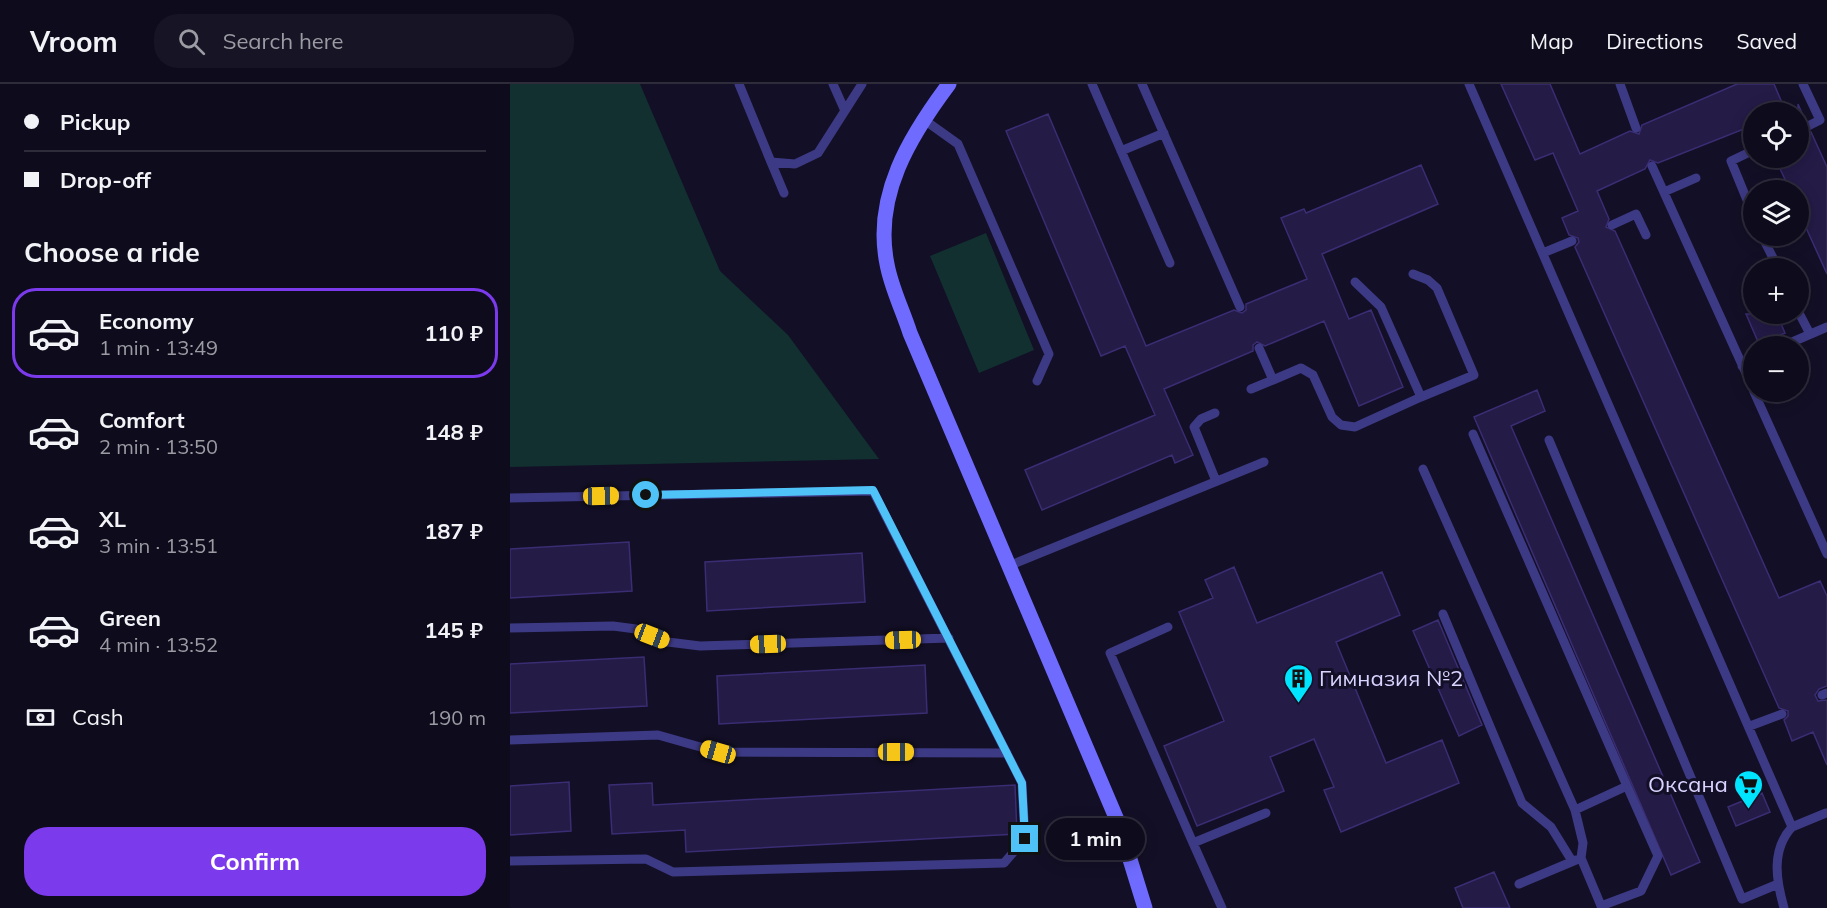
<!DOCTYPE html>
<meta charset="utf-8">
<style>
body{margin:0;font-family:Mulish,sans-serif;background:#171425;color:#f1f3f6;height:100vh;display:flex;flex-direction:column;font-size:22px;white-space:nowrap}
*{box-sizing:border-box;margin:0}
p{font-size:20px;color:#9b9ba3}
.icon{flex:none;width:33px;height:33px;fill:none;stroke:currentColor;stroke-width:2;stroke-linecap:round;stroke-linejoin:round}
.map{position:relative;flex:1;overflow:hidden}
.panel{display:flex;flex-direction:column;background:#0e0b1c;width:510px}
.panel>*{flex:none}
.banner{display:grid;align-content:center;height:132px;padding:0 24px;background:#0e0b1c}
.tools{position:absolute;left:1233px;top:18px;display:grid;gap:12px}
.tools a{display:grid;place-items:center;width:66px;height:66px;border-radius:50%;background:#0e0b1c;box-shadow:0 3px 15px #0003,0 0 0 2px #2e2b3b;font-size:30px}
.end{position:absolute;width:27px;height:27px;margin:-14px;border:8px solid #4fc3f7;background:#111;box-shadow:0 0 0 3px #111}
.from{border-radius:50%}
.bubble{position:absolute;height:42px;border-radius:21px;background:#0e0b1c;box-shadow:0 3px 15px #0003,0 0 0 2px #2e2b3b;font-size:20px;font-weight:700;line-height:42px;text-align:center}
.car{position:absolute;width:18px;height:36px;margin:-18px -9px;border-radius:8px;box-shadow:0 0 4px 2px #0007;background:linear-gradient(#f5c518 24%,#345 0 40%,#f5c518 0 76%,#345 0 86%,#f5c518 0)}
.banner b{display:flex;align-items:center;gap:21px;height:57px;font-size:22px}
.banner b+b{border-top:2px solid #2e2b3b}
.banner i{width:15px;height:15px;background:#f1f3f6}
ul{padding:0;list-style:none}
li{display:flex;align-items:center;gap:18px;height:90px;margin:0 12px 9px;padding:0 12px;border:3px solid transparent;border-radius:24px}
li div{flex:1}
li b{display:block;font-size:22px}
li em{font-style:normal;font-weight:700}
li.selected{border-color:#7c3aed}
li>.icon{width:54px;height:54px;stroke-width:1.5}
h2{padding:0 24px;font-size:27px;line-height:72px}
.pay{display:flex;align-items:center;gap:15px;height:66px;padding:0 24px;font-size:22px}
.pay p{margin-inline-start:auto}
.button{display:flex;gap:12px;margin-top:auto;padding:12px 24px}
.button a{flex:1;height:69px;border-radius:24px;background:#7c3aed;color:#fff;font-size:24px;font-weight:700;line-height:69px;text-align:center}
header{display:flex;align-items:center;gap:36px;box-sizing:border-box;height:84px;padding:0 30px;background:#0e0b1c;border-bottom:2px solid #2e2b3b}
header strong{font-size:28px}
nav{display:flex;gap:33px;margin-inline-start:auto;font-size:21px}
.search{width:420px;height:54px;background:#171425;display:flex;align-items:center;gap:15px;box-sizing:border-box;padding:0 21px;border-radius:24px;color:#9b9ba3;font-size:22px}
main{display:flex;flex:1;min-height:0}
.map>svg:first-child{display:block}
.green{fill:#12302f}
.building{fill:#241b47;stroke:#3b2d73;stroke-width:1.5}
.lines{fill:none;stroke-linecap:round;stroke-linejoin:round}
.lane{stroke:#3d3a85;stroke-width:9}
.secondary{stroke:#6f6bff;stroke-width:15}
.route{stroke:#4fc3f7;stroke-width:8}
.labels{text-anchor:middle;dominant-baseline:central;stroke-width:6;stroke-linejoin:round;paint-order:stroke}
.poi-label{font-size:22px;fill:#d9d4ff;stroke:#130f26;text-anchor:start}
</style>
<header>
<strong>Vroom</strong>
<div class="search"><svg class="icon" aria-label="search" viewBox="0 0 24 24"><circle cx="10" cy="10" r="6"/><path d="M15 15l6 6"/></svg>Search here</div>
<nav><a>Map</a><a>Directions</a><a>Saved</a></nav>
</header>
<main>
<section class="panel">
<div class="banner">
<b><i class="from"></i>Pickup</b>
<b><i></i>Drop-off</b>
</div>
<h2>Choose a ride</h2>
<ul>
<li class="selected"><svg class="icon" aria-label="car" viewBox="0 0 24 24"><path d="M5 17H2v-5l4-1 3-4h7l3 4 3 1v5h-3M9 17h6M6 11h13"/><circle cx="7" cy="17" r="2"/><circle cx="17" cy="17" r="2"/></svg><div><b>Economy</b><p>1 min · 13:49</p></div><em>110 ₽</em></li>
<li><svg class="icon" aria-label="car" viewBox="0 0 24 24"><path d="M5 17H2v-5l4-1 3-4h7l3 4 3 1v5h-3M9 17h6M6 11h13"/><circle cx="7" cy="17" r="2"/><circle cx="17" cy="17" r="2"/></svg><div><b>Comfort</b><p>2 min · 13:50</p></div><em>148 ₽</em></li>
<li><svg class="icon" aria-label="car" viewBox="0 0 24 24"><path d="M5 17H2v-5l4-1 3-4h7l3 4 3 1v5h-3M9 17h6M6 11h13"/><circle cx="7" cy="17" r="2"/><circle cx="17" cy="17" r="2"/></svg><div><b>XL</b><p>3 min · 13:51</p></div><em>187 ₽</em></li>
<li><svg class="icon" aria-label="car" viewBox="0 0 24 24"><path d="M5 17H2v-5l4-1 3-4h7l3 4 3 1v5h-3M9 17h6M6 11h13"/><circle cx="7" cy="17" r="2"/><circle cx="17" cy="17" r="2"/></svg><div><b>Green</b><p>4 min · 13:52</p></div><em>145 ₽</em></li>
</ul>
<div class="pay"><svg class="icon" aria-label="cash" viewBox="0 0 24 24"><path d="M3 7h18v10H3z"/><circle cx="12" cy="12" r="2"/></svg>Cash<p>190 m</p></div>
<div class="button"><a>Confirm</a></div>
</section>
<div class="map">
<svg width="1317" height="824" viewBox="0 0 1317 824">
<rect width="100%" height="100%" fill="#130f26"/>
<path class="green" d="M 0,0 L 130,0 L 210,187 L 278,251 L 369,375 L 0,383 Z
M 476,149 L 524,266 L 469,289 L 420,172 Z"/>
<path class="building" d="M 991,0 L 1040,0 L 1070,70 L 1120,47 L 1129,50 L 1132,41 L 1227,0 L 1264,0 L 1276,28 L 1244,28 L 1244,41 L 1148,79 L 1140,76 L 1135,85 L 1087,107 L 1099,135 L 1096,143 L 1105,147 L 1269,514 L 1310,497 L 1317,512 L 1317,602 L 1309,605 L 1305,611 L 1308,617 L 1317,616 L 1317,681 L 1303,648 L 1282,657 L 1274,636 L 1278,632 L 1278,627 L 1269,624 L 1065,163 L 1069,158 L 1068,154 L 1059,151 L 1052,134 L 1068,127 L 1043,69 L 1025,76 Z
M 1288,20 L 1295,36 L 1292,44 L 1295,48 L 1301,48 L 1317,83 L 1317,190 L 1288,126 L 1288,106 L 1280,106 L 1265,74 L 1288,74 Z
M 538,30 L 636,262 L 724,226 L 732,229 L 736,226 L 736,220 L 797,195 L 771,134 L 794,125 L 796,129 L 911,81 L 928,120 L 812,170 L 839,235 L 861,226 L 893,303 L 849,322 L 814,237 L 755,262 L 747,258 L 743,261 L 743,267 L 654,305 L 683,371 L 665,379 L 662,371 L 532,426 L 515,386 L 645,331 L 615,262 L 591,272 L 496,47 Z
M 1236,230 L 1267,230 L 1275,249 L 1249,260 Z
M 1027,306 L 1035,327 L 1001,342 L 1190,778 L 1161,791 L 964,333 Z
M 119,458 L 122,507 L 0,514 L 0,465 Z
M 352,469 L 355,518 L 197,527 L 195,478 Z
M 724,483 L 747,539 L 872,488 L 890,531 L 826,558 L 876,679 L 932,656 L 949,699 L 831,748 L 814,706 L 824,703 L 804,655 L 760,673 L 774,707 L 687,742 L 654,662 L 714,637 L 669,528 L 703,514 L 695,496 Z
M 928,536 L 972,641 L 949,652 L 903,547 Z
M 134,573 L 137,622 L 0,629 L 0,580 Z
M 415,581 L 417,629 L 209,640 L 207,592 Z
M 59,698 L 61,747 L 0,751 L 0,702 Z
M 142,699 L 143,721 L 505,701 L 507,750 L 176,768 L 175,746 L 102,750 L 99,701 Z
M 1252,709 L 1260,728 L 1226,742 L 1218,723 Z
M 984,788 L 1000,824 L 953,824 L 945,804 Z"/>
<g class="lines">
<path class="lane" d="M 229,0 L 261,78 L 285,80 L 308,69 L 352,0
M 323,0 L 335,27
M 582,0 L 660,179
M 632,0 L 730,223
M 959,0 L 1282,743 C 1261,766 1266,796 1274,824
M 1110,0 L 1126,44
M 1293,0 L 1310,36 L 1298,42
M 413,35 L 448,60 L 539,270 L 527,297
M 1244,66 L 1221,77 L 1244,133
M 611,67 L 654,49
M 261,78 L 274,109
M 1142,82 L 1244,307
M 1154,108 L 1186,94
M 1102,141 L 1126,130 L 1136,151
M 1252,152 L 1268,184
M 1033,169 L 1062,157
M 903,190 L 918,196 L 927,204 L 964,291 L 911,313
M 1288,227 L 1300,250
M 1273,262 L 1317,243
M 749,264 L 763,296 L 791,284 L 803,291 L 822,333 L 831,341 L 845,343 L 911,313 L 871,223 L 845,198
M 1232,282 L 1244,276
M 741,305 L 763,296
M 1244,308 L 1317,470
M 705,329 L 691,335 L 684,343 L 706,397
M 963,350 L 1117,702 L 1065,726 L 1073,759 L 1071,774 L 1092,824
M 1039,356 L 1232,815 L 1268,800
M 913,385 L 1065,726
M 0,414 L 363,407 L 512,699 L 515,755 L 494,779 L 163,788 L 136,775 L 0,777
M 501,481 L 754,378
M 933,530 L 1012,719 L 1041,743 L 1062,777
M 658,543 L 600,569 L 683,759
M 0,544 L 103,542 L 126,545 L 158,558 L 190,562 L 439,554
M 1312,611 L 1317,609
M 1240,642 L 1272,630
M 0,656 L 148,651 L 208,668 L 497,669
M 1282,743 L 1316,729
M 1009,800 L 1066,776
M 1091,822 L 1131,807 L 1148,772 L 1117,702
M 712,824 L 683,759 L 756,729"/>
<path class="secondary" d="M 439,0 C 400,52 363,112 377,180 C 381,203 393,227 400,249 L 610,743 L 635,824"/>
</g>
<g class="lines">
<path class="route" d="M 136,411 L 363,406 L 512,699 L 515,755"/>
</g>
<defs>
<symbol id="building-pin" viewBox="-11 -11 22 30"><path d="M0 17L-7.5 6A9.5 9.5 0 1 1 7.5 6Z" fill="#00e5ff" stroke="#130f26"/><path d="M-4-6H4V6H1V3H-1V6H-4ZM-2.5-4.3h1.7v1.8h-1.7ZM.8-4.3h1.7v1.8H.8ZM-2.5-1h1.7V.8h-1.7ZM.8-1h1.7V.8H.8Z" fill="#111"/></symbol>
<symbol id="supermarket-pin" viewBox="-11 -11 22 30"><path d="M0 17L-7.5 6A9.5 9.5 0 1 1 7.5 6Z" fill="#00e5ff" stroke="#130f26"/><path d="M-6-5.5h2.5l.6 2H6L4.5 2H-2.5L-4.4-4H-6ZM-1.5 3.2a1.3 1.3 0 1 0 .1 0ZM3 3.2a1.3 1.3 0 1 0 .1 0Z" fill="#111"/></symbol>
</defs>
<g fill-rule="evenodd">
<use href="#building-pin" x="772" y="578" width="33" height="45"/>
<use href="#supermarket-pin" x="1222" y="684" width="33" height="45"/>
</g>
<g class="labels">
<g class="poi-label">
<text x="809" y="594">Гимназия №2</text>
<text x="1218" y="700" text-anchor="end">Оксана</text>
</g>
</g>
</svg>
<div class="tools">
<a><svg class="icon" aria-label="locate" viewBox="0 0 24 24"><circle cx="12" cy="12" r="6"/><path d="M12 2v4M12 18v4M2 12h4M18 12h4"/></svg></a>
<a><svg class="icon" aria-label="layers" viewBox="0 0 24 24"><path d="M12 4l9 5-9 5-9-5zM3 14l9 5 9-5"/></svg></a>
<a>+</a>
<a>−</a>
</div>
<i class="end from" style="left:136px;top:411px"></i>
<i class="end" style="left:515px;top:755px"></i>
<div class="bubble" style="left:536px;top:734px;width:99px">1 min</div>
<i class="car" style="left:91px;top:412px;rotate:89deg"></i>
<i class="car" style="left:142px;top:552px;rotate:111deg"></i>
<i class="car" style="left:393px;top:556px;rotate:268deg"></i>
<i class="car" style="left:258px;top:560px;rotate:268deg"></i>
<i class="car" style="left:208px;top:668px;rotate:286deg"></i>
<i class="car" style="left:386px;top:668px;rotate:90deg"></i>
</div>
</main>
